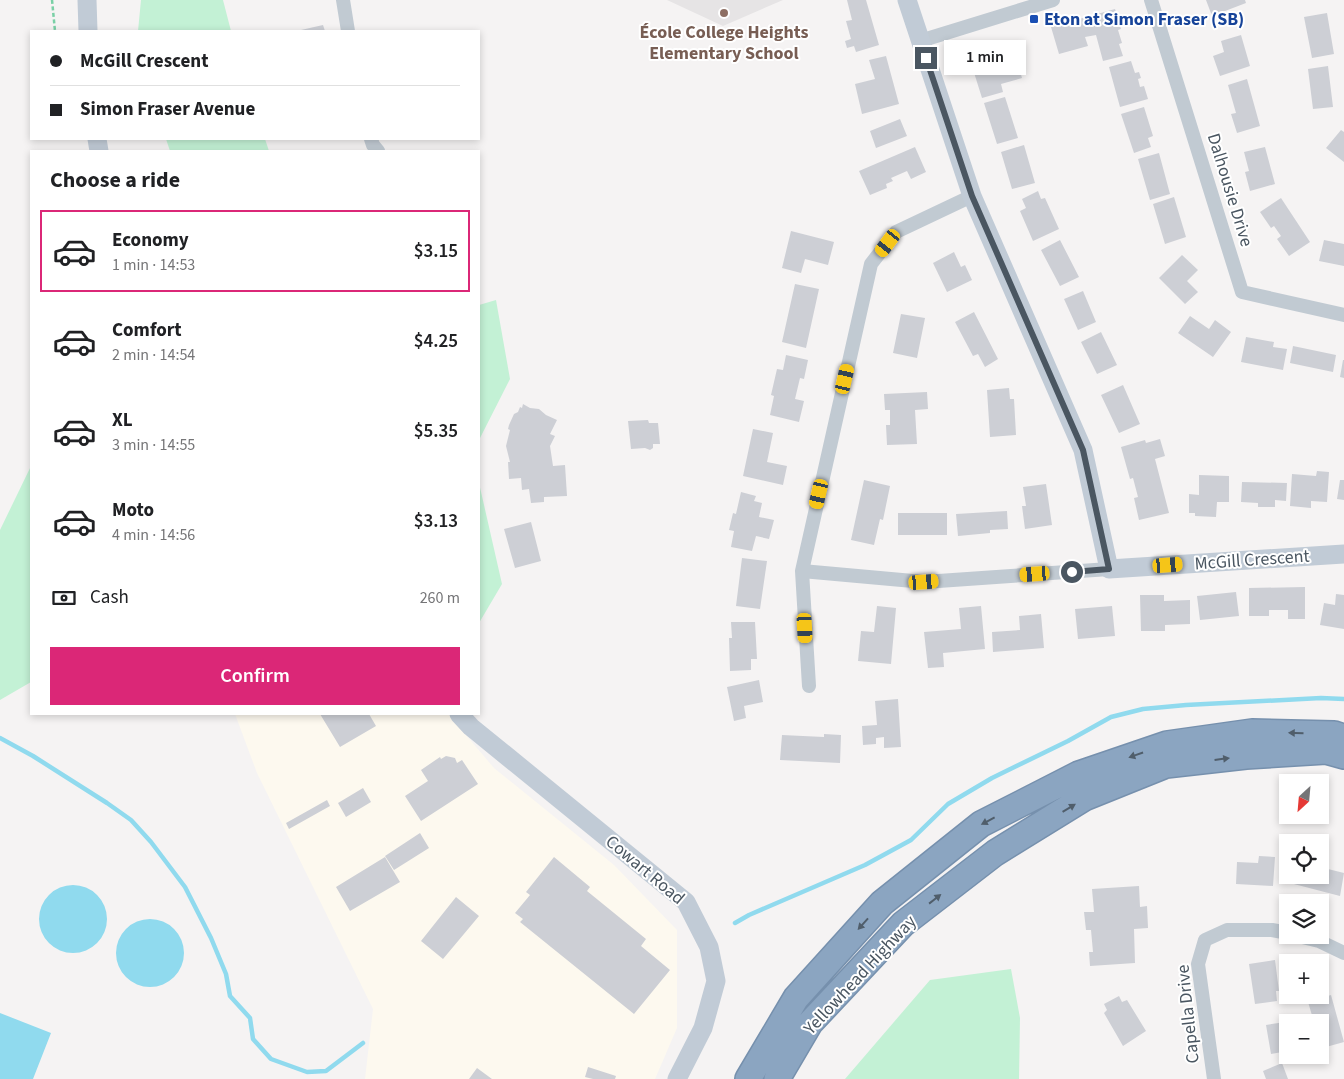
<!DOCTYPE html>
<meta charset="utf-8">
<style>
body{margin:0;font-family:"Source Sans 3",sans-serif;background:#f6f6f6;color:#202124;height:100vh;display:flex;flex-direction:column;font-size:19px;white-space:nowrap}
*{box-sizing:border-box;margin:0}
p{font-size:16px;color:#757577}
.icon{flex:none;width:28px;height:28px;fill:none;stroke:currentColor;stroke-width:2;stroke-linecap:round;stroke-linejoin:round}
.map{position:relative;flex:1;overflow:hidden}
.side{position:absolute;left:30px;top:150px;width:450px;height:565px;display:flex;flex-direction:column;background:#fff;border-radius:0px;box-shadow:0 2px 8px #0003}
.side>*{flex:none}
.guide{position:absolute;left:30px;top:30px;width:450px;height:110px;border-radius:0px;box-shadow:0 2px 8px #0003;display:grid;align-content:center;height:110px;padding:0 20px;background:#fff}
.needle{width:32px;rotate:206deg}
.controls{position:absolute;left:1279px;top:774px;display:grid;gap:10px}
.controls a{display:grid;place-items:center;width:50px;height:50px;border-radius:0px;background:#fff;box-shadow:0 2px 8px #0003;font-size:25px}
.end{position:absolute;width:22px;height:22px;margin:-11px;border:6px solid #4a5661;background:#fff;box-shadow:0 0 0 2px #fff}
.from{border-radius:50%}
.bubble{position:absolute;height:35px;border-radius:0px;background:#fff;box-shadow:0 2px 8px #0003;font-size:16px;font-weight:600;line-height:35px;text-align:center}
.car{position:absolute;width:15px;height:30px;margin:-15px -8px;border-radius:6px;box-shadow:0 0 4px 1px #0007;background:linear-gradient(#f5c518 24%,#345 0 40%,#f5c518 0 76%,#345 0 86%,#f5c518 0)}
.guide b{display:flex;align-items:center;gap:18px;height:48px;font-size:19px}
.guide b+b{border-top:1px solid #e0e0e0}
.guide i{width:12px;height:12px;background:#202124}
ul{padding:0;list-style:none}
li{display:flex;align-items:center;gap:15px;height:82px;margin:0 10px 8px;padding:0 10px;border:2px solid transparent;border-radius:0px}
li div{flex:1}
li b{display:block;font-size:19px}
li em{font-style:normal;font-weight:600}
li.active{border-color:#db2777}
li>.icon{width:45px;height:45px;stroke-width:1.5}
h2{padding:0 20px;font-size:22px;line-height:60px}
.pay{display:flex;align-items:center;gap:12px;height:55px;padding:0 20px;font-size:19px}
.pay p{margin-inline-start:auto}
.primary-button{display:flex;gap:10px;margin-top:auto;padding:10px 20px}
.primary-button a{flex:1;height:58px;border-radius:0px;background:#db2777;color:#fff;font-size:20px;font-weight:600;line-height:58px;text-align:center}
.map>svg:first-child{display:block}
.commercial{fill:#fdf9ef}
.education{fill:#e6e4e5}
.green{fill:#c3f1d5}
.water{fill:#90daee}
.lines{fill:none;stroke-linecap:round;stroke-linejoin:round}
.stream{stroke:#90daee;stroke-width:4.5}
.building{fill:#cdcfd5}
.highway-casing{stroke:#7690ad;stroke-width:28}
.path{stroke:#7ad0a6;stroke-width:2.5;stroke-dasharray:4 2.5;stroke-linecap:butt}
.street{stroke:#c1cad2;stroke-width:14}
.secondary{stroke:#c1cbd6;stroke-width:19}
.highway{stroke:#8ba5c1;stroke-width:25}
.oneway{fill:#505e6b}
.route{stroke:#4a5661;stroke-width:6}
.education-dot{fill:#8d6e63;stroke:#fff;stroke-width:2}
.transit-dot{fill:#1a4fb4;stroke:#fff;stroke-width:2}
.labels{text-anchor:middle;dominant-baseline:central;stroke-width:4;stroke-linejoin:round;paint-order:stroke}
.transit-label{font-size:18px;font-weight:bold;fill:#164399;stroke:#fff;text-anchor:start}
.education-label{font-size:18px;font-weight:bold;fill:#785e54;stroke:#fff}
.street-label{font-size:18px;fill:#4a5661;stroke:#fff}
</style>
<div class="map">
<svg width="1344" height="1079" viewBox="0 0 1344 1079">
<rect width="100%" height="100%" fill="#f5f3f3"/>
<path class="commercial" d="M 235,714 L 448,714 L 494,768 L 614,865 L 677,930 L 677,1028 L 655,1079 L 365,1079 L 373,1009 L 257,773 Z"/>
<path class="education" d="M 667,0 L 783,0 L 723,26 Z"/>
<path class="green" d="M 141,0 L 223,0 L 231,31 L 138,31 Z
M 166,139 L 265,139 L 269,151 L 170,151 Z
M 496,300 L 510,379 L 479,440 L 479,305 Z
M 31,466 L 31,682 L 0,700 L 0,530 Z
M 479,483 L 502,584 L 479,623 Z
M 1011,969 L 1020,1018 L 1019,1079 L 845,1079 L 930,980 Z"/>
<path class="water" d="M39 919a34 34 0 1 1 68 0a34 34 0 1 1-68 0Z
M116 953a34 34 0 1 1 68 0a34 34 0 1 1-68 0Z
M 0,1013 L 51,1033 L 33,1079 L 0,1079 Z"/>
<g class="lines">
<path class="stream" d="M 0,738 L 33,756 L 107,803 L 131,820 L 151,842 L 185,887 L 211,938 L 226,974 L 230,996 L 250,1018 L 253,1039 L 271,1059 L 307,1072 L 326,1071 L 363,1043
M 735,923 L 749,915 L 865,865 L 911,840 L 948,804 L 992,778 L 1068,741 L 1111,717 L 1143,709 L 1186,705 L 1321,698 L 1344,699"/>
</g>
<path class="building" d="M 847,0 L 866,0 L 879,45 L 856,52 L 854,46 L 847,48 L 845,41 L 851,39 L 846,21 L 852,20 Z
M 1206,0 L 1245,0 L 1246,3 L 1212,16 Z
M 1115,9 L 1121,29 L 1118,30 L 1122,43 L 1119,44 L 1123,56 L 1103,61 L 1096,35 L 1085,37 L 1088,46 L 1059,54 L 1051,27 Z
M 1327,13 L 1334,54 L 1312,58 L 1304,17 Z
M 323,25 L 325,31 L 301,31 L 301,30 Z
M 1241,35 L 1250,66 L 1220,76 L 1213,56 L 1224,52 L 1221,41 Z
M 1011,40 L 1022,78 L 1001,84 L 1003,92 L 982,98 L 971,63 L 992,57 L 993,61 L 997,60 L 993,45 Z
M 886,56 L 899,104 L 862,114 L 855,84 L 875,79 L 869,60 Z
M 1131,61 L 1135,73 L 1139,72 L 1141,78 L 1138,79 L 1140,87 L 1144,86 L 1148,99 L 1120,107 L 1109,67 Z
M 1328,66 L 1333,107 L 1313,109 L 1308,69 Z
M 1247,79 L 1260,126 L 1237,133 L 1231,114 L 1236,113 L 1228,85 Z
M 1005,97 L 1018,138 L 997,144 L 984,103 Z
M 1144,107 L 1153,136 L 1148,138 L 1151,147 L 1134,153 L 1121,114 Z
M 900,119 L 907,136 L 876,148 L 870,131 Z
M 1341,130 L 1344,132 L 1344,162 L 1326,148 Z
M 1024,145 L 1035,183 L 1012,189 L 1001,152 Z
M 915,147 L 926,172 L 911,179 L 907,171 L 891,178 L 893,181 L 886,184 L 887,188 L 870,195 L 859,171 Z
M 1265,147 L 1275,184 L 1250,191 L 1245,172 L 1249,171 L 1244,152 Z
M 1159,153 L 1170,194 L 1150,200 L 1138,159 Z
M 1038,191 L 1041,199 L 1045,198 L 1059,229 L 1033,241 L 1020,211 L 1026,208 L 1022,199 Z
M 1174,197 L 1186,237 L 1165,244 L 1153,204 Z
M 1281,198 L 1310,242 L 1289,256 L 1277,239 L 1281,236 L 1274,226 L 1271,228 L 1260,212 Z
M 791,231 L 834,242 L 828,265 L 805,259 L 801,273 L 782,268 Z
M 1060,240 L 1079,277 L 1060,286 L 1041,250 Z
M 1324,240 L 1344,244 L 1344,266 L 1319,261 Z
M 954,252 L 961,267 L 965,265 L 972,280 L 947,292 L 933,263 Z
M 1182,255 L 1198,270 L 1187,281 L 1198,292 L 1185,304 L 1159,278 Z
M 795,284 L 819,289 L 806,348 L 782,342 Z
M 1083,291 L 1096,322 L 1078,330 L 1064,299 Z
M 974,312 L 998,359 L 985,367 L 978,354 L 973,356 L 955,322 Z
M 901,314 L 925,318 L 917,358 L 893,353 Z
M 1190,316 L 1209,329 L 1215,320 L 1231,332 L 1213,357 L 1178,333 Z
M 1101,332 L 1117,365 L 1097,374 L 1081,342 Z
M 1246,337 L 1274,342 L 1273,347 L 1287,349 L 1283,370 L 1241,362 Z
M 1293,346 L 1336,355 L 1333,372 L 1290,363 Z
M 786,355 L 808,360 L 804,379 L 800,378 L 795,399 L 804,401 L 799,422 L 770,415 L 774,396 L 771,395 L 777,369 L 783,370 Z
M 1343,360 L 1344,360 L 1344,378 L 1340,377 Z
M 1123,385 L 1140,424 L 1119,433 L 1101,395 Z
M 1009,388 L 1010,399 L 1014,399 L 1016,435 L 990,437 L 987,390 Z
M 927,392 L 928,409 L 915,410 L 917,444 L 887,445 L 886,425 L 890,425 L 890,410 L 885,410 L 884,394 Z
M 523,404 L 530,408 L 539,409 L 546,415 L 557,420 L 550,434 L 555,436 L 550,446 L 553,466 L 565,465 L 567,496 L 544,497 L 544,502 L 531,503 L 529,489 L 522,490 L 521,478 L 509,479 L 508,462 L 510,462 L 506,446 L 510,430 L 508,429 L 509,425 L 514,414 L 518,412 L 520,407 L 522,408 Z
M 648,420 L 649,423 L 658,423 L 660,444 L 653,444 L 653,448 L 650,450 L 645,448 L 631,449 L 628,421 Z
M 753,429 L 773,433 L 767,462 L 787,466 L 783,485 L 743,476 Z
M 1160,439 L 1165,456 L 1155,459 L 1169,513 L 1139,520 L 1134,498 L 1138,497 L 1133,478 L 1130,479 L 1121,447 L 1145,440 L 1146,443 Z
M 1317,471 L 1329,472 L 1327,502 L 1311,501 L 1311,508 L 1290,506 L 1292,474 L 1316,476 Z
M 1199,475 L 1229,476 L 1229,502 L 1217,502 L 1216,517 L 1195,516 L 1195,513 L 1189,513 L 1189,494 L 1199,495 Z
M 864,480 L 890,486 L 883,520 L 880,519 L 874,545 L 851,540 Z
M 1340,480 L 1344,480 L 1344,500 L 1337,499 Z
M 1242,482 L 1287,483 L 1286,501 L 1275,500 L 1275,507 L 1258,507 L 1258,503 L 1241,502 Z
M 1046,484 L 1052,525 L 1025,529 L 1022,506 L 1026,506 L 1023,487 Z
M 741,492 L 756,496 L 754,501 L 762,503 L 759,517 L 774,520 L 769,539 L 756,536 L 752,551 L 731,547 L 734,531 L 729,530 L 733,513 L 736,514 Z
M 1007,511 L 1008,529 L 990,530 L 990,533 L 958,536 L 956,514 Z
M 898,513 L 947,513 L 947,535 L 898,535 Z
M 531,522 L 541,561 L 515,568 L 504,529 Z
M 742,558 L 767,561 L 760,609 L 736,606 Z
M 1305,587 L 1305,619 L 1288,619 L 1288,610 L 1269,610 L 1269,616 L 1249,616 L 1249,588 Z
M 1236,592 L 1239,616 L 1200,620 L 1197,596 Z
M 1336,594 L 1344,595 L 1344,629 L 1320,625 L 1324,603 L 1335,605 Z
M 1140,595 L 1164,595 L 1164,601 L 1190,600 L 1190,624 L 1165,625 L 1165,631 L 1141,631 Z
M 877,606 L 896,608 L 891,664 L 858,661 L 861,631 L 874,632 Z
M 981,606 L 985,649 L 943,653 L 944,667 L 928,668 L 924,632 L 961,629 L 959,608 Z
M 1112,606 L 1115,636 L 1078,639 L 1075,609 Z
M 1041,614 L 1044,648 L 993,652 L 992,632 L 1020,630 L 1019,616 Z
M 731,622 L 755,622 L 757,659 L 751,659 L 751,670 L 730,671 L 729,638 L 732,638 Z
M 759,680 L 763,702 L 744,706 L 746,718 L 734,721 L 727,687 Z
M 898,699 L 901,747 L 884,748 L 884,737 L 876,738 L 876,744 L 863,745 L 862,726 L 877,725 L 875,701 Z
M 320,714 L 369,714 L 376,726 L 340,747 Z
M 824,734 L 841,735 L 840,763 L 780,760 L 782,735 L 824,737 Z
M 446,756 L 455,758 L 457,763 L 462,760 L 478,784 L 421,821 L 405,796 L 428,781 L 421,770 L 440,757 L 441,759 Z
M 363,788 L 371,802 L 346,817 L 338,803 Z
M 327,800 L 330,806 L 289,829 L 286,823 Z
M 420,833 L 429,848 L 394,870 L 385,856 Z
M 1259,856 L 1275,857 L 1273,886 L 1236,884 L 1237,862 L 1258,863 Z
M 385,857 L 400,882 L 350,911 L 336,887 Z
M 554,857 L 590,887 L 587,891 L 646,939 L 641,946 L 670,970 L 634,1014 L 520,922 L 523,919 L 515,913 L 530,895 L 526,892 Z
M 1320,867 L 1344,873 L 1340,896 L 1290,883 L 1292,875 L 1320,875 Z
M 1139,886 L 1140,907 L 1147,906 L 1148,928 L 1134,929 L 1135,963 L 1090,966 L 1089,952 L 1093,952 L 1091,930 L 1086,930 L 1084,912 L 1094,912 L 1092,889 Z
M 456,897 L 479,916 L 443,959 L 421,941 Z
M 1275,960 L 1279,991 L 1276,991 L 1277,1001 L 1255,1004 L 1249,964 Z
M 1331,995 L 1344,1042 L 1326,1047 L 1323,1033 L 1320,1034 L 1320,1022 L 1314,1022 L 1308,1002 Z
M 1119,996 L 1122,1002 L 1127,1000 L 1146,1031 L 1123,1046 L 1104,1013 L 1107,1010 L 1104,1004 Z
M 1285,1022 L 1288,1051 L 1271,1054 L 1266,1025 Z
M 1282,1063 L 1288,1079 L 1266,1079 L 1263,1071 Z
M 588,1067 L 616,1076 L 615,1079 L 593,1079 L 585,1077 Z
M 477,1068 L 492,1079 L 469,1079 Z"/>
<g class="lines">
<defs>
<path id="highway" d="M 748,1079 L 796,998 L 882,903 L 981,824 L 1079,774 L 1167,744 L 1252,732 L 1334,734 L 1344,737
M 777,1079 L 810,1023 L 903,924 L 995,853 L 1084,798 L 1166,765 L 1246,756 L 1326,751 L 1344,756"/>
</defs>
<use href="#highway" class="highway-casing"/>
<path class="path" d="M 52,0 L 55,31"/>
<path class="street" d="M 343,0 L 348,31
M 1151,0 L 1242,292 L 1344,315
M 920,41 L 1053,0
M 371,139 L 373,145 L 378,151
M 802,571 L 924,582 L 1109,569
M 809,686 L 802,571 L 871,264 L 896,232 L 972,196
M 1294,935 L 1319,941 L 1344,953
M 1214,1079 L 1198,964 L 1205,940 L 1227,930 L 1272,930 L 1288,933"/>
<path class="secondary" d="M 87,0 L 88,31
M 907,0 L 972,196 L 1083,450 L 1109,569 L 1344,554
M 97,139 L 99,151
M 459,714 L 471,727 L 686,902 L 709,947 L 716,981 L 703,1028 L 677,1079"/>
<use href="#highway" class="highway"/>
</g>
<defs><path id="oneway-solid" d="M-6-.8H1V-3.2L6.5 0L1 3.2V.8H-6Z" transform="scale(1.25)"/></defs>
<g class="oneway">
<use href="#oneway-solid" transform="translate(1296 733) rotate(-179)"/>
<use href="#oneway-solid" transform="translate(1136 755) rotate(161)"/>
<use href="#oneway-solid" transform="translate(1222 759) rotate(-7)"/>
<use href="#oneway-solid" transform="translate(1069 808) rotate(-31)"/>
<use href="#oneway-solid" transform="translate(988 821) rotate(152)"/>
<use href="#oneway-solid" transform="translate(935 899) rotate(-38)"/>
<use href="#oneway-solid" transform="translate(863 924) rotate(132)"/>
</g>
<g class="lines">
<path class="route" d="M 926,58 L 972,196 L 1083,450 L 1109,569 L 1072,572"/>
</g>
<circle class="education-dot" cx="724" cy="13" r="5"/>
<rect class="transit-dot" x="1029" y="14" width="10" height="10" rx="2.5"/>
<g class="labels">
<g class="transit-label">
<text x="1044" y="19">Eton at Simon Fraser (SB)</text>
</g>
<g class="education-label">
<text x="724" y="32">École College Heights<tspan x="724" dy="21">Elementary School</tspan></text>
</g>
<g class="street-label">
<text transform="translate(1230 190) rotate(73)">Dalhousie Drive</text>
<text transform="translate(1252 560) rotate(-4)">McGill Crescent</text>
<text transform="translate(645 870) rotate(40)">Cowart Road</text>
<text transform="translate(860 975) rotate(-47)">Yellowhead Highway</text>
<text transform="translate(1188 1014) rotate(-96)">Capella Drive</text>
</g>
</g>
</svg>
<div class="controls">
<a><svg class="needle" viewBox="-14 -14 28 28"><path d="M0-13l5 13h-10z" fill="#e53935"/><path d="M0 13l5-13h-10z" fill="#757577"/></svg></a>
<a><svg class="icon" aria-label="locate" viewBox="0 0 24 24"><circle cx="12" cy="12" r="6"/><path d="M12 2v4M12 18v4M2 12h4M18 12h4"/></svg></a>
<a><svg class="icon" aria-label="layers" viewBox="0 0 24 24"><path d="M12 4l9 5-9 5-9-5zM3 14l9 5 9-5"/></svg></a>
<a>+</a>
<a>−</a>
</div>
<i class="end from" style="left:1072px;top:572px"></i>
<i class="end" style="left:926px;top:58px"></i>
<div class="bubble" style="left:944px;top:40px;width:82px">1 min</div>
<i class="car" style="left:888px;top:243px;rotate:217deg"></i>
<i class="car" style="left:845px;top:379px;rotate:13deg"></i>
<i class="car" style="left:819px;top:494px;rotate:193deg"></i>
<i class="car" style="left:1168px;top:565px;rotate:86deg"></i>
<i class="car" style="left:1035px;top:574px;rotate:266deg"></i>
<i class="car" style="left:924px;top:582px;rotate:86deg"></i>
<i class="car" style="left:805px;top:628px;rotate:177deg"></i>
<div class="guide">
<b><i class="from"></i>McGill Crescent</b>
<b><i></i>Simon Fraser Avenue</b>
</div>
<section class="side">
<h2>Choose a ride</h2>
<ul>
<li class="active"><svg class="icon" aria-label="car" viewBox="0 0 24 24"><path d="M5 17H2v-5l4-1 3-4h7l3 4 3 1v5h-3M9 17h6M6 11h13"/><circle cx="7" cy="17" r="2"/><circle cx="17" cy="17" r="2"/></svg><div><b>Economy</b><p>1 min · 14:53</p></div><em>$3.15</em></li>
<li><svg class="icon" aria-label="car" viewBox="0 0 24 24"><path d="M5 17H2v-5l4-1 3-4h7l3 4 3 1v5h-3M9 17h6M6 11h13"/><circle cx="7" cy="17" r="2"/><circle cx="17" cy="17" r="2"/></svg><div><b>Comfort</b><p>2 min · 14:54</p></div><em>$4.25</em></li>
<li><svg class="icon" aria-label="car" viewBox="0 0 24 24"><path d="M5 17H2v-5l4-1 3-4h7l3 4 3 1v5h-3M9 17h6M6 11h13"/><circle cx="7" cy="17" r="2"/><circle cx="17" cy="17" r="2"/></svg><div><b>XL</b><p>3 min · 14:55</p></div><em>$5.35</em></li>
<li><svg class="icon" aria-label="car" viewBox="0 0 24 24"><path d="M5 17H2v-5l4-1 3-4h7l3 4 3 1v5h-3M9 17h6M6 11h13"/><circle cx="7" cy="17" r="2"/><circle cx="17" cy="17" r="2"/></svg><div><b>Moto</b><p>4 min · 14:56</p></div><em>$3.13</em></li>
</ul>
<div class="pay"><svg class="icon" aria-label="cash" viewBox="0 0 24 24"><path d="M3 7h18v10H3z"/><circle cx="12" cy="12" r="2"/></svg>Cash<p>260 m</p></div>
<div class="primary-button"><a>Confirm</a></div>
</section>
</div>
